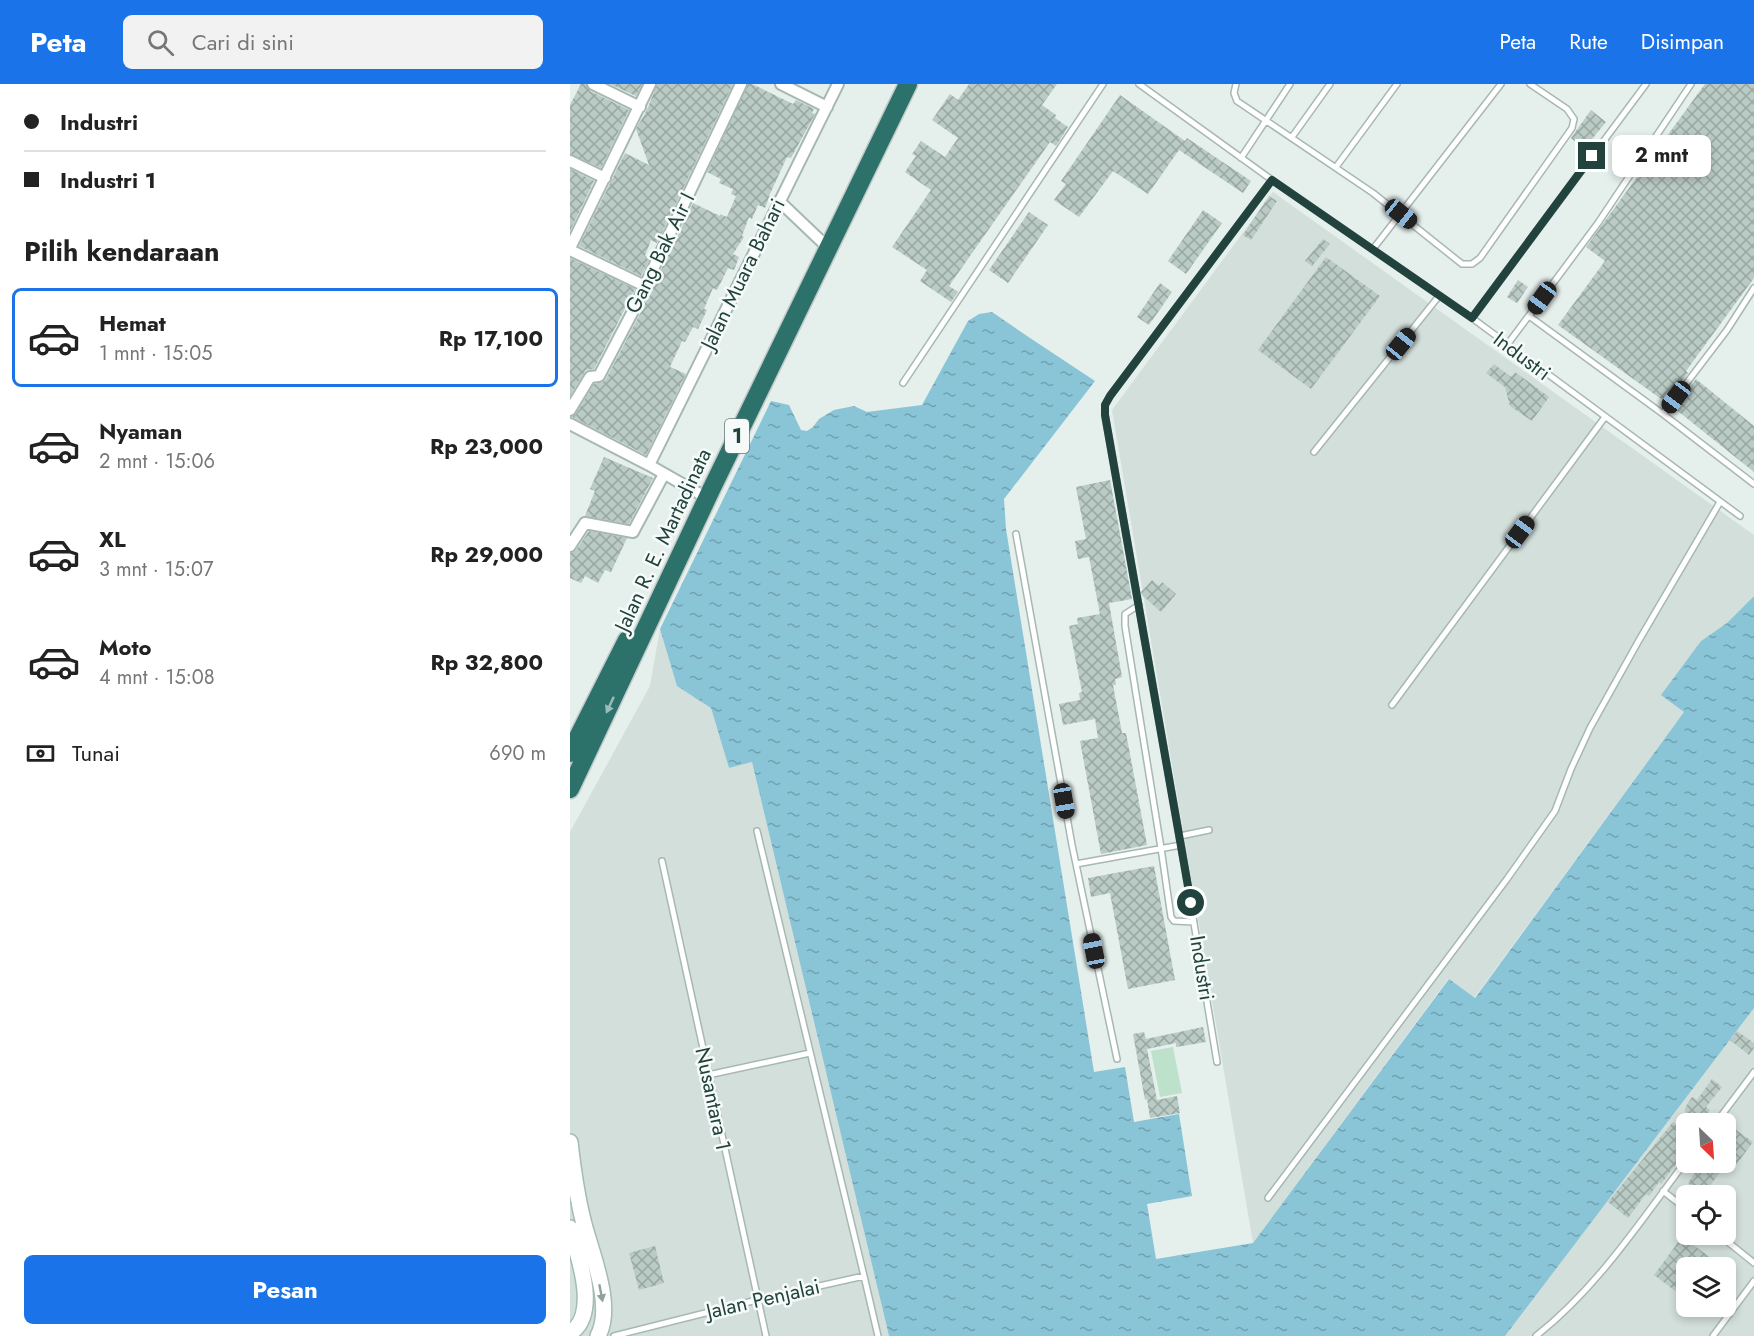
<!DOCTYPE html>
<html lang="id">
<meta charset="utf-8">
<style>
body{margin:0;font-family:Jost,sans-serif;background:#f2f2f2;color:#222;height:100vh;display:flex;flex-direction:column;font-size:22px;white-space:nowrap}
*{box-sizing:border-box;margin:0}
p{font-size:20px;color:#767676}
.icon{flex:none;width:33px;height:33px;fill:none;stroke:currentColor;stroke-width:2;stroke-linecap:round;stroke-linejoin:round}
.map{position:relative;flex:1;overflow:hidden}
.panel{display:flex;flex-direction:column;background:#fff;width:570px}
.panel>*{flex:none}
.guide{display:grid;align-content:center;height:132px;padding:0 24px;background:#fff}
.needle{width:39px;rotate:155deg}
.fabs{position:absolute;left:1106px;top:1029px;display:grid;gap:12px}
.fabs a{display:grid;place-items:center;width:60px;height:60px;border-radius:9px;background:#fff;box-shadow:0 3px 9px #0003;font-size:30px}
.end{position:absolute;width:27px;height:27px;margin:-14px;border:8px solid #22433d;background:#fff;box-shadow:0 0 0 3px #fff}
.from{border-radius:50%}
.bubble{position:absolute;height:42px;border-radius:9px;background:#fff;box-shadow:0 3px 9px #0003;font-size:20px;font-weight:700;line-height:42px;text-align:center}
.car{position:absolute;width:18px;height:36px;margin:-18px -9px;border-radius:8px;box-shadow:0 0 4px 2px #0007;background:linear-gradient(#222 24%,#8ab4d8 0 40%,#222 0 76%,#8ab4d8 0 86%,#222 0)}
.guide b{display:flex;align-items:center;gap:21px;height:57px;font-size:22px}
.guide b+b{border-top:2px solid #e0e0e0}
.guide i{width:15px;height:15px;background:#222}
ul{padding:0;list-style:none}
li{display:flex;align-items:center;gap:18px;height:99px;margin:0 12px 9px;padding:0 12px;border:3px solid transparent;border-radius:9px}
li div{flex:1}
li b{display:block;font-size:22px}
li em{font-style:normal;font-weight:700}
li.on{border-color:#1a73e8}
li>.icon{width:54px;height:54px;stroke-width:1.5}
h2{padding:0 24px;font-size:27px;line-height:72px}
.pay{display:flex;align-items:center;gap:15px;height:66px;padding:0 24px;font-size:22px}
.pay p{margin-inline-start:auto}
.button{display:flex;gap:12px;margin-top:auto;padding:12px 24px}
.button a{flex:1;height:69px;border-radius:9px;background:#1a73e8;color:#fff;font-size:24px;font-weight:700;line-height:69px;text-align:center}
header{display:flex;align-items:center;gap:36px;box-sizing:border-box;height:84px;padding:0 30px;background:#1a73e8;color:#fff}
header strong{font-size:28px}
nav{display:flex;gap:33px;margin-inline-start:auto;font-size:21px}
.search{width:420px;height:54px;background:#f2f2f2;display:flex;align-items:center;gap:15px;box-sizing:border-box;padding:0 21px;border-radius:9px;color:#767676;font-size:22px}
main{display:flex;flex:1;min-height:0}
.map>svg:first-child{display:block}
.built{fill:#d3dfdb;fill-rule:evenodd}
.green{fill:#bde1ca}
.water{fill:url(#water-ripples)}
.building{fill:url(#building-cross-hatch)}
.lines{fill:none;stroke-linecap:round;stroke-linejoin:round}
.lane-casing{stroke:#a7b8b4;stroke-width:8}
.street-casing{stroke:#a7b8b4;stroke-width:14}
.secondary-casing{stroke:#a3bcb5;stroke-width:18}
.highway-casing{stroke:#c1cac9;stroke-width:21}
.lane{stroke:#fff;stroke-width:5}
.street{stroke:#fff;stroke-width:10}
.secondary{stroke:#fff;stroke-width:15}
.highway{stroke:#2c726a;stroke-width:18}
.oneway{fill:#9bbdb9}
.oneway2{fill:#90a19e}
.route{stroke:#22433d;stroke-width:8}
.labels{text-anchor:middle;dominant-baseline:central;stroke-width:5;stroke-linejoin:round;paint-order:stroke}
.shield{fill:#f6fbf9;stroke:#627a75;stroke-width:1.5}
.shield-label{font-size:20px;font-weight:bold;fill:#22433d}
.street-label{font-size:21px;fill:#22433d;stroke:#f6fbf9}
</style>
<header>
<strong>Peta</strong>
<div class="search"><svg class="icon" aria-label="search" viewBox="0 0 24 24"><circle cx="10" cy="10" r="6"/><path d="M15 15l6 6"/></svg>Cari di sini</div>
<nav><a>Peta</a><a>Rute</a><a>Disimpan</a></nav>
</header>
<main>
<section class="panel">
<div class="guide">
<b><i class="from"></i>Industri</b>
<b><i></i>Industri 1</b>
</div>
<h2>Pilih kendaraan</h2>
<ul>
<li class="on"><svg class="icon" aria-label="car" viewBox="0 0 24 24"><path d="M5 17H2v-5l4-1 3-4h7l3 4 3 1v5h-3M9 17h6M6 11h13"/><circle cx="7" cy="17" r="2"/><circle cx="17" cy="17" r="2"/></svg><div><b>Hemat</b><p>1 mnt · 15:05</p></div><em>Rp 17,100</em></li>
<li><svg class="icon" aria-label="car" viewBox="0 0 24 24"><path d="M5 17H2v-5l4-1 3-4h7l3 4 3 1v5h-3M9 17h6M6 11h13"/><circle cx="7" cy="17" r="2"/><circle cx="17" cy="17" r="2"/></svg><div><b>Nyaman</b><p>2 mnt · 15:06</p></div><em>Rp 23,000</em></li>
<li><svg class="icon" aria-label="car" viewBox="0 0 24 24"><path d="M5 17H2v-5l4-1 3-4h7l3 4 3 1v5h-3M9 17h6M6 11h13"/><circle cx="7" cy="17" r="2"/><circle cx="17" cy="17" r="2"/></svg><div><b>XL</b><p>3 mnt · 15:07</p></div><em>Rp 29,000</em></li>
<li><svg class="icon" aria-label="car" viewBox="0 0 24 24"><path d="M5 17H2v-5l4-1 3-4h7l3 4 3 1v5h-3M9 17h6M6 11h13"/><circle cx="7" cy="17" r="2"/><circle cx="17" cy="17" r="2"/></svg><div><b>Moto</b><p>4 mnt · 15:08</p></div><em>Rp 32,800</em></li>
</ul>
<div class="pay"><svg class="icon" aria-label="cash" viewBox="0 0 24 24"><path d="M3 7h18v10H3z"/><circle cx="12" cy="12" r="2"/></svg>Tunai<p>690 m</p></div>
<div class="button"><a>Pesan</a></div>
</section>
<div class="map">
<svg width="1184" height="1252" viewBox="0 0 1184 1252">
<defs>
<pattern id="water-ripples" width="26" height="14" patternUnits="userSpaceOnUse" patternTransform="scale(1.5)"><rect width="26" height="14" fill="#8ac4d7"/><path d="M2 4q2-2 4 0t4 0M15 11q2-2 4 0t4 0" fill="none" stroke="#70a1b0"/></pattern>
<pattern id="building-cross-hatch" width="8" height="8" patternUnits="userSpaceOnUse" patternTransform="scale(1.5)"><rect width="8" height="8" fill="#bacac5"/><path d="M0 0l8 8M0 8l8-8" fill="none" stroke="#97a6a1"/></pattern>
</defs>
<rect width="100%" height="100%" fill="#e5efec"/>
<path class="built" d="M 703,108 L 1184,451 L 1184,512 L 1157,539 L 1131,557 L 1092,611 L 1114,628 L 904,914 L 878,895 L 683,1159 L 542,326 Z
M 90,545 L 107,601 L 141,624 L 159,684 L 182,678 L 319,1252 L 0,1252 L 0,748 L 80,602 Z
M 1184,924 L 1184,1252 L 935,1252 L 952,1228 ZM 1116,1040 L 1155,1040 L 1155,1078 L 1116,1078 ZM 1116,1112 L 1155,1112 L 1155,1150 L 1116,1150 ZM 1116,1184 L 1155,1184 L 1155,1222 L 1116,1222 Z"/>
<path class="green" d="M 603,963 L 612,1009 L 590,1013 L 581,967 Z"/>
<path class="water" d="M 422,228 L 457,252 L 525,297 L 434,415 L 436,445 L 524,988 L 555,983 L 564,1038 L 609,1030 L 622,1112 L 577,1120 L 586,1175 L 683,1159 L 879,895 L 905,914 L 1114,628 L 1091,611 L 1131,557 L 1157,539 L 1184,512 L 1184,924 L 935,1252 L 319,1252 L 182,678 L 159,684 L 141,624 L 107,602 L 90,545 L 201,317 L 219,321 L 231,346 L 237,347 L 243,343 L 249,335 L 264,326 L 284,322 L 297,328 L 352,321 L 398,237 L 409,230 Z"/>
<path class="building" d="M 11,0 L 16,0 L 20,7 L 59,26 L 31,84 L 0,70 L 0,21 Z
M 40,0 L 72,0 L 66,12 Z
M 87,0 L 163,0 L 87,159 L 81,156 L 75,172 L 80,175 L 71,192 L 9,162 L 55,69 L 79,81 L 66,45 L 77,26 Z
M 178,0 L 182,0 L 223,20 L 226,16 L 244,25 L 242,29 L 245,30 L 221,74 L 217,73 L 199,112 L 200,112 L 195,124 L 188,121 L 182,135 L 179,133 L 172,152 L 174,153 L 163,170 L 169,173 L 164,186 L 158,184 L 147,206 L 143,204 L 134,225 L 137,226 L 128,245 L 123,243 L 115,258 L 112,257 L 100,283 L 116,290 L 76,371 L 2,333 L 6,330 L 24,300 L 33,298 L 36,295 L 69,232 L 123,119 L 150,132 L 150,130 L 157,133 L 166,112 L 161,110 L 163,105 L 149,99 L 151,95 L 137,88 Z
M 399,0 L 487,0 L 472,21 L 486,31 L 485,34 L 498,43 L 486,62 L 480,58 L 379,202 L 388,208 L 381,218 L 350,197 L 357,186 L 322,163 L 361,106 L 335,88 L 346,72 L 342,70 L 351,57 L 375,73 L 388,54 L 362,36 L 380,10 L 388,16 Z
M 1135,0 L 1184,0 L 1184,194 L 1116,287 L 1118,289 L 1096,317 L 1095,316 L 1094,317 L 988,241 L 1035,177 L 1016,163 Z
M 550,11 L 615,57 L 617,54 L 681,97 L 673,109 L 609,66 L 578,110 L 543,87 L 509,133 L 484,116 L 496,100 L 491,97 Z
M 1021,26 L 1036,38 L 1014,65 L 1001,54 Z
M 0,85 L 24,97 L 0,147 Z
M 699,112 L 707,117 L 681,156 L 673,151 Z
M 633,126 L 652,139 L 616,190 L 598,177 Z
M 459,128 L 478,141 L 438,199 L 419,186 Z
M 753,155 L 760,160 L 742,182 L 735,177 Z
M 756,173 L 810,212 L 741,305 L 688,266 Z
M 0,174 L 65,205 L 24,285 L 16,286 L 14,289 L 0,312 Z
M 948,196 L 958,203 L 947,219 L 937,213 Z
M 590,199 L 602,208 L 579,241 L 567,233 Z
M 924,280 L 941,293 L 945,288 L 979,313 L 962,337 L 940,322 L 935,303 L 916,289 Z
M 1126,295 L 1184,342 L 1184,388 L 1104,324 Z
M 34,373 L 83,394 L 59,440 L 15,432 L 25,407 L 20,405 Z
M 540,396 L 562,515 L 539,519 L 552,593 L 545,595 L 546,601 L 543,601 L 552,649 L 556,649 L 577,761 L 531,770 L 510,657 L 528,654 L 525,635 L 493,641 L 489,620 L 510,616 L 509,609 L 512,608 L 499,542 L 508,540 L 507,534 L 530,530 L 519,473 L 508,475 L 505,457 L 516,455 L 506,403 Z
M 19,447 L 57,454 L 41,488 L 35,486 L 28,499 L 15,492 L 11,499 L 0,494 L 0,469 L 6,466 Z
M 582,496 L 589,502 L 592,498 L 606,510 L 591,528 L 572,511 L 571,508 Z
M 584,782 L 605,896 L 558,905 L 540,809 L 521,813 L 518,794 Z
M 633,943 L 636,958 L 606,963 L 606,959 L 577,965 L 587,1016 L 607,1012 L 610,1029 L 580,1034 L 577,1015 L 575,1016 L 563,950 L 574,948 L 576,955 Z
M 1167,947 L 1184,959 L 1184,964 L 1179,971 L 1160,956 Z
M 1142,995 L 1152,1003 L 1136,1023 L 1140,1026 L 1130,1040 L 1116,1040 L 1115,1024 L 1122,1013 L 1127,1016 Z
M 1103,1038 L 1116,1048 L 1116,1067 L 1091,1100 L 1089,1098 L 1079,1112 L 1076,1110 L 1058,1134 L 1038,1118 Z
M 1155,1038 L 1183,1058 L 1163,1085 L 1156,1080 L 1134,1110 L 1118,1099 L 1132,1078 L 1155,1078 Z
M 1112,1153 L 1155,1184 L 1116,1184 L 1116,1215 L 1084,1191 Z
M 85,1162 L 94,1199 L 69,1206 L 59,1169 Z"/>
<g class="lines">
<defs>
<path id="lane" d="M 569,0 L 702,96 L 902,234 L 1170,432
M 666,0 L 664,9 L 667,17 L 803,109 L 892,180 L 902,180 L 910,174 L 1002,44 L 1004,35 L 997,25 L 960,0
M 722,53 L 760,0
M 671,74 L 720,0
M 766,83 L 827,0
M 803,165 L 931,0
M 959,232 L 1093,330 L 1184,400
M 902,234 L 1076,0
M 937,261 L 1028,139 L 1121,0
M 333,299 L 533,0
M 1093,330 L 1157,246 L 1184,204
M 744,368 L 869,212
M 446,450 L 502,761 L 547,975
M 569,521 L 555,530 L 555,542 L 591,764 L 601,833 L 604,837 L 624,838
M 822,621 L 1035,333
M 187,747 L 294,1192
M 610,752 L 639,746
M 92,777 L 196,1252
M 506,780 L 611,761
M 647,978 L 611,761 L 535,331 L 535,321 L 540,312 L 702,96
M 138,991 L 240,969
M 1145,1040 L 1184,988
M 1093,1107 L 1116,1125
M 698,1114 L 937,795 L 985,727 L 1001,685 L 1020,644 L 1068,558 L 1150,418
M 1148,1150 L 1184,1179
M 44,1252 L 187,1216 L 294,1192 L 308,1252
M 966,1252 C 1027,1204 1070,1138 1116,1077
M 1143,1252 L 1184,1197"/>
<path id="street" d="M 23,0 L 70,23
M 211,0 L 257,23
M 0,77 L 35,94
M 209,117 L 251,157 L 259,161
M 0,164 L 80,0
M 0,166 L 75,202
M 0,326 L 20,293 L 29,292 L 62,229 L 171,0
M 0,340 L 79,381 L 137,414
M 79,381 L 268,0
M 0,462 L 15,439 L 63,448 L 94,390"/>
<path id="secondary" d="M 0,1058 C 3,1085 7,1113 14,1140 C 22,1171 44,1222 28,1252
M 0,1144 C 8,1171 30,1231 0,1249"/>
<path id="highway" d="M 0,669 L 57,556
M 0,705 L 141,406 L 338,0"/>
</defs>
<use href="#lane" class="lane-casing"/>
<use href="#street" class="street-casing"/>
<use href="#secondary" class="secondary-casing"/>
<use href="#highway" class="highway-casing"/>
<use href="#lane" class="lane"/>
<use href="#street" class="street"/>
<use href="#secondary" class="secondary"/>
<use href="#highway" class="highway"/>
</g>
<defs><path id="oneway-solid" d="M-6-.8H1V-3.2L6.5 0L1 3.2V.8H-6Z" transform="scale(1.5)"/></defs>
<use class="oneway" href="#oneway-solid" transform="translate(40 621) rotate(115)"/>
<use class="oneway2" href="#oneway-solid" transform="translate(31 1209) rotate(79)"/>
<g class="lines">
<path class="route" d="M 621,819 L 535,331 L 535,321 L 540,312 L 702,96 L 902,234 L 1022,72"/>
</g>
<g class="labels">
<rect class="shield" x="155" y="335" width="24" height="34" rx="4.5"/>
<g class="shield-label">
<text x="167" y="352">1</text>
</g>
<g class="street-label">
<text transform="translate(90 169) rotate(-64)">Gang Bak Air I</text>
<text transform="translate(173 190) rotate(-64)">Jalan Muara Bahari</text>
<text transform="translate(952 272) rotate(37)">Industri</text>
<text transform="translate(93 456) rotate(-65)">Jalan R. E. Martadinata</text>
<text transform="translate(632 884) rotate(81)">Industri</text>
<text transform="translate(143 1015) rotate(78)">Nusantara 1</text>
<text transform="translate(193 1215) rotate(-13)">Jalan Penjalai</text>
</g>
</g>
</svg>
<div class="fabs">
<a><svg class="needle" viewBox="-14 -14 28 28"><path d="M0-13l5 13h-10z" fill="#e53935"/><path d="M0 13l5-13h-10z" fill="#767676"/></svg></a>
<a><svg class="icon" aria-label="locate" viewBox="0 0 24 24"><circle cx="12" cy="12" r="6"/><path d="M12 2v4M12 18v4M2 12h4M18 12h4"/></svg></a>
<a><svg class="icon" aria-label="layers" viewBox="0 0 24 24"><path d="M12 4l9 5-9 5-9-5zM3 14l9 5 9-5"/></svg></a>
</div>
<i class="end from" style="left:621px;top:819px"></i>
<i class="end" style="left:1022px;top:72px"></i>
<div class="bubble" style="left:1042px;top:51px;width:99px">2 mnt</div>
<i class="car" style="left:831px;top:130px;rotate:129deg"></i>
<i class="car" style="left:972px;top:214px;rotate:216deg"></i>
<i class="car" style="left:831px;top:260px;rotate:39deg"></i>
<i class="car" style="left:1106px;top:313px;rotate:217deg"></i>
<i class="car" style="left:950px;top:448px;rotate:37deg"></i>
<i class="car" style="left:494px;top:717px;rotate:170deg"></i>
<i class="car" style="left:524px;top:867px;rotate:349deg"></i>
</div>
</main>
